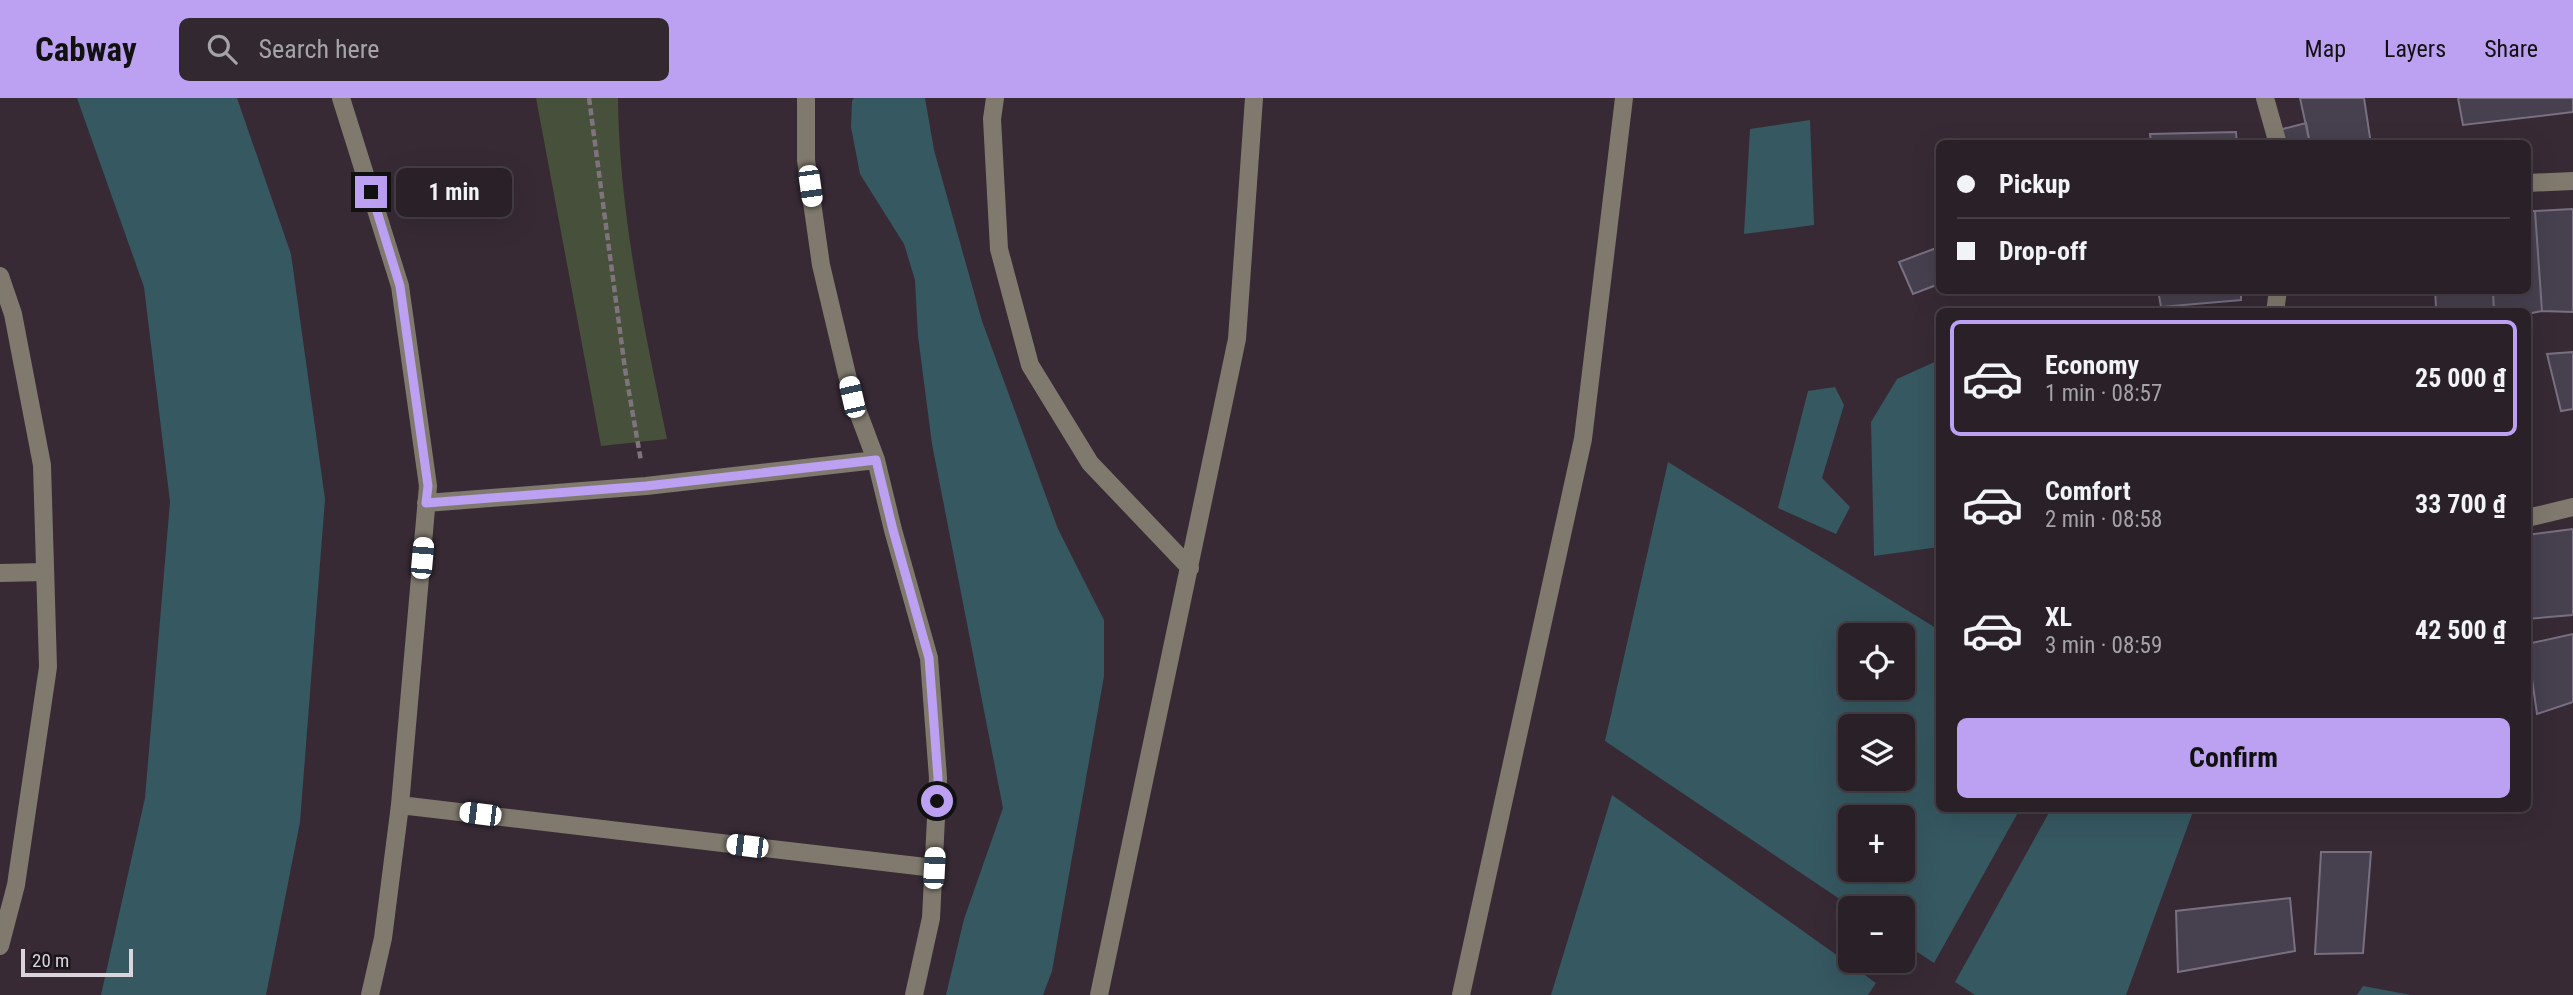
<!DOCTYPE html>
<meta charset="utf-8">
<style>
body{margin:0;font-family:"Roboto Condensed",sans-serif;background:#312830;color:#f1f3f6;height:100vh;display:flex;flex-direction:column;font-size:26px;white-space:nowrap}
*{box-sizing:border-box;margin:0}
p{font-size:23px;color:#a5a3a8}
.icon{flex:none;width:38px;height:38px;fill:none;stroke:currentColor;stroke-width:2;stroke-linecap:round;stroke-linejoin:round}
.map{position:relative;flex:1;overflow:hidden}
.sheet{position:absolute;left:1936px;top:210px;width:595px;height:504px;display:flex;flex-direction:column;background:#292028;border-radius:10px;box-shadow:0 7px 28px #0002,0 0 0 2px #453e45}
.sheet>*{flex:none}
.guide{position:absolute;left:1936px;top:42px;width:595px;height:154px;border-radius:10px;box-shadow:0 7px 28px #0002,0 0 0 2px #453e45;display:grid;align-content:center;height:154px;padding:0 21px;background:#292028}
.tools{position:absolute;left:1838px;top:525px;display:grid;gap:14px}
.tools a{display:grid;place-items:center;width:77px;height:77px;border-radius:10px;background:#292028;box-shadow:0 7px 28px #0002,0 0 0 2px #453e45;font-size:35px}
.scale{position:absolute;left:21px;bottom:18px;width:112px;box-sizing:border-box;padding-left:7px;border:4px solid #dcd4db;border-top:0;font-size:19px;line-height:24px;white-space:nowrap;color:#dcd4db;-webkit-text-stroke:5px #1a151a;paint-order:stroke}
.end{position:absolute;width:32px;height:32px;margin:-16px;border:9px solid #bca0f2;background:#111;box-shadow:0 0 0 4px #111}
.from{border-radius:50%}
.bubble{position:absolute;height:49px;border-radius:10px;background:#292028;box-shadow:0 7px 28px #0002,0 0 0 2px #453e45;font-size:23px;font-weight:700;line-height:49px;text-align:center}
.car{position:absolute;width:21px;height:42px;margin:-21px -10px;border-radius:9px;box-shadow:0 0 5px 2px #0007;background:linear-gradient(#fff 24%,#345 0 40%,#fff 0 76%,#345 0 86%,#fff 0)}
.guide b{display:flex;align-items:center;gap:24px;height:66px;font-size:26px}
.guide b+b{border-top:2px solid #453e45}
.guide i{width:18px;height:18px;background:#f1f3f6}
ul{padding:12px 0 0;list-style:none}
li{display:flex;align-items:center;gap:21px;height:116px;margin:0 14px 10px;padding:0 7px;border:4px solid transparent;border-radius:10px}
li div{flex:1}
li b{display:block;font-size:26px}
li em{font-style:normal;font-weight:700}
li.current{border-color:#bca0f2}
li>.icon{width:63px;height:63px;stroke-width:1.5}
.primary-button{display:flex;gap:14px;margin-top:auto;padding:14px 21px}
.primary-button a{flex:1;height:80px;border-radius:10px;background:#bca0f2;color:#111;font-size:28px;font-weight:700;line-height:80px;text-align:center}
header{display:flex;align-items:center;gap:42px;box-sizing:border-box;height:98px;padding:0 35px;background:#bca0f2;color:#111}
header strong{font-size:33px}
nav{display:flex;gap:38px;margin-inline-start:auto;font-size:24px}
.search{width:490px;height:63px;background:#312830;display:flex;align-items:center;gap:18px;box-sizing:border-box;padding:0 24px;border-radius:10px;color:#a5a3a8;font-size:26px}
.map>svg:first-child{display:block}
.green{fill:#46503a}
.water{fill:#365861;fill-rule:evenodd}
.building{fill:#47404f;stroke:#787081;stroke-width:2}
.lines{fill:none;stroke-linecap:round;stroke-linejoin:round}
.path{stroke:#7f747d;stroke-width:4.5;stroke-dasharray:7 3.5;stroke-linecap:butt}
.minor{stroke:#807a6e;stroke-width:18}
.route{stroke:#bca0f2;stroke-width:9}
</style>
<header>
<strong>Cabway</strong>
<div class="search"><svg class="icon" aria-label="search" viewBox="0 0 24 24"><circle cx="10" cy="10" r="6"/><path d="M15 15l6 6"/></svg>Search here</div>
<nav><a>Map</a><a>Layers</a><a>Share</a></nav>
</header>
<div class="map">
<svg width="2573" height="897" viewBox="0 0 2573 897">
<rect width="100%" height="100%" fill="#372a35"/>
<path class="green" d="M 536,0 L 618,0 C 619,114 644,229 667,341 L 601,348 Z"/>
<path class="water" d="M 77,0 L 237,0 L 291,156 L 325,401 L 300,724 L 266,897 L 101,897 L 145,700 L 170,404 L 144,189 Z
M 854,0 L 925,0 L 934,52 L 982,223 L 1058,431 L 1104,522 L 1104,578 L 1052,873 L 1043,897 L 946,897 L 964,821 L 1003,710 L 932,346 L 918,238 L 915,182 L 904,146 L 860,76 L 851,29 L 852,3 Z
M 1810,22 L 1814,127 L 1744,136 L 1750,31 Z
M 1939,262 L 1939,449 L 1874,458 L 1871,324 L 1897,281 Z
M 1835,289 L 1844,307 L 1822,380 L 1850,409 L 1836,436 L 1778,410 L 1808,293 Z
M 1668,364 L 1939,532 L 1939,710 L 2020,711 L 1934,865 L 1902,844 L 1902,810 L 1853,810 L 1605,643 ZM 1902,537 L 1902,590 L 1850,590 L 1850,537 ZM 1902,628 L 1902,681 L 1850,681 L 1850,628 ZM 1902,719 L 1902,772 L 1850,772 L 1850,719 Z
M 1612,697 L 1876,885 L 1868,897 L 1551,897 Z
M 2051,711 L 2194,711 L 2126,897 L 1975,897 L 1955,884 Z
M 2363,888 L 2411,897 L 2357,897 Z"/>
<path class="building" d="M 2300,0 L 2364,0 L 2371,46 L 2310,46 Z
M 2458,0 L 2573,0 L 2573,14 L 2463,27 Z
M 2306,25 L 2310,46 L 2278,46 L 2275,33 Z
M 2236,34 L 2237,46 L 2151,46 L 2150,36 Z
M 2573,111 L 2573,214 L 2542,213 L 2535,113 Z
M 2527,113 L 2535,113 L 2542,213 L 2527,216 L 2527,214 L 2494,214 L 2493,192 L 2527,192 Z
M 1939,149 L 1939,186 L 1913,196 L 1899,164 Z
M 2158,192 L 2241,192 L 2241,202 L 2161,209 Z
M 2435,192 L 2493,192 L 2494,214 L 2455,214 L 2436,209 Z
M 2436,209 L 2455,214 L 2408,213 Z
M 2573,254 L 2573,311 L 2561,313 L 2547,256 Z
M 2573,431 L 2573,517 L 2527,521 L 2527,437 Z
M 2573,536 L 2573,604 L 2537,616 L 2527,546 Z
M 2321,754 L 2371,754 L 2363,855 L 2315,856 Z
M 2290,800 L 2295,853 L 2178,874 L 2176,813 Z"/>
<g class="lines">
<path class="path" d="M 589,0 L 625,271 L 641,363"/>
<path class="minor" d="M 341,0 L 400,188 L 428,388 L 400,707 L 383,840 L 370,897
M 806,0 L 806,62 L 821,167 L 852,298 L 876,362 L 893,432 L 929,560 L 938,680 L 931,820 L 914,897
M 995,0 L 992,21 L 999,151 L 1030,267 L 1090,365 L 1190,470
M 2265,0 L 2278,46
M 2527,85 L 2573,83
M 0,178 L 13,216 L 42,367 L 48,569 L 16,787 L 0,848
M 2275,214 L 2278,192
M 426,405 L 646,388 L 876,362
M 2527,420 L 2573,409
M 0,475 L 45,474
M 400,707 L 934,770
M 1099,897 L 1237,241 L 1254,0
M 1461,897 L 1583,341 L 1624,0"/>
</g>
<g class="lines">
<path class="route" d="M 371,94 L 400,188 L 428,388 L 426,405 L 646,388 L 876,362 L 893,432 L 929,560 L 938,680 L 937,703"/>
</g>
</svg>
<div class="tools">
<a><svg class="icon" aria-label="locate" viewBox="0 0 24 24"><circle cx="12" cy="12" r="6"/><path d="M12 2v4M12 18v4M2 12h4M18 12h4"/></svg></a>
<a><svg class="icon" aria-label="layers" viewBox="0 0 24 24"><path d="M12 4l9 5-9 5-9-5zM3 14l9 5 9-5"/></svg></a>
<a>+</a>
<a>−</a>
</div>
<div class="scale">20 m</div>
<i class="end from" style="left:937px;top:703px"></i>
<i class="end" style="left:371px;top:94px"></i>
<div class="bubble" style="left:396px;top:70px;width:116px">1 min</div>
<i class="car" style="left:810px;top:88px;rotate:172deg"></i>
<i class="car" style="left:852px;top:299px;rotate:347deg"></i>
<i class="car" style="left:422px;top:460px;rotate:5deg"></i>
<i class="car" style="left:480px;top:716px;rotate:277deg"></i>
<i class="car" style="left:747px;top:748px;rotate:277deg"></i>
<i class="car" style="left:934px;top:770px;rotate:3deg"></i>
<div class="guide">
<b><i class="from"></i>Pickup</b>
<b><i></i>Drop-off</b>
</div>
<section class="sheet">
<ul>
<li class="current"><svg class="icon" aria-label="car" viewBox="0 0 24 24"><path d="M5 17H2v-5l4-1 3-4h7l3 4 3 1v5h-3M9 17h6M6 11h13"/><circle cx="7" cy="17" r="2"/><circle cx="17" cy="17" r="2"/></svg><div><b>Economy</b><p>1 min · 08:57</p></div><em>25 000 ₫</em></li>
<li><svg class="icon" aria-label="car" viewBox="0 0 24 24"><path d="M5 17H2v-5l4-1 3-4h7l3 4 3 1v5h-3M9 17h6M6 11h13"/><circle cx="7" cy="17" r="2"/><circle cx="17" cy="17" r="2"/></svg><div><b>Comfort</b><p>2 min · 08:58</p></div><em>33 700 ₫</em></li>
<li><svg class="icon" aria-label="car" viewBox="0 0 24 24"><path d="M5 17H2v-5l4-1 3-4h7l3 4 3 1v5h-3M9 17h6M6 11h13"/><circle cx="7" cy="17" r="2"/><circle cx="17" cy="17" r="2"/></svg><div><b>XL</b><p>3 min · 08:59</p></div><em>42 500 ₫</em></li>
</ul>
<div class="primary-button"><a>Confirm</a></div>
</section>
</div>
